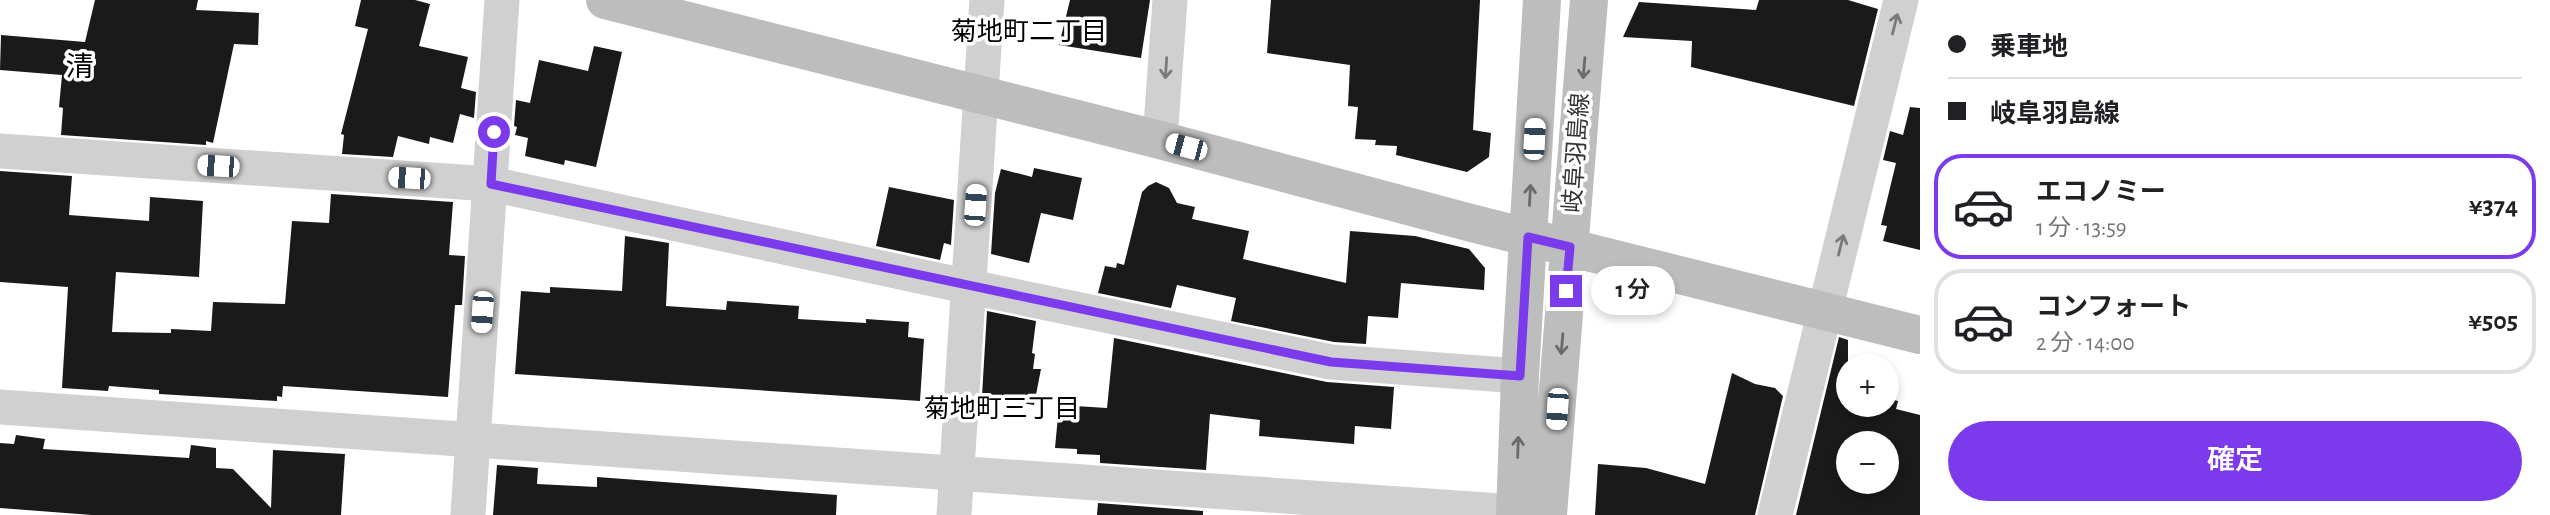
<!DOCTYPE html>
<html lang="ja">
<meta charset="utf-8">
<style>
body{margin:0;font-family:"Alegreya Sans","Noto Sans JP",sans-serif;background:#f2f2f2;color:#202124;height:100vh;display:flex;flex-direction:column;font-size:26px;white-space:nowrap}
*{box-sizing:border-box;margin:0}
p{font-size:23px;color:#757577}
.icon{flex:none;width:38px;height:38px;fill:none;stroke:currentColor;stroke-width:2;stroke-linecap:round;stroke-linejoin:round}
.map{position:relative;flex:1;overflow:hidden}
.sheet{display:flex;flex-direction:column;background:#fff;width:630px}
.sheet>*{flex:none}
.banner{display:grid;align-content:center;height:154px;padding:0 28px;background:#fff}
.tools{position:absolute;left:1836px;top:354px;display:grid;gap:14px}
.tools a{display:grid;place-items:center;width:63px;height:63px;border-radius:50%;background:#fff;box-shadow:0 4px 10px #0003;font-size:35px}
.end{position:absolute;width:32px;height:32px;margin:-16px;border:9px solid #7c3aed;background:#fff;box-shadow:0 0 0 4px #fff}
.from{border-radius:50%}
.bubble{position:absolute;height:49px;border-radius:24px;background:#fff;box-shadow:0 4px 10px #0003;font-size:23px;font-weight:600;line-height:49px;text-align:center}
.car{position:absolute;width:21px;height:42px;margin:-21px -10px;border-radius:9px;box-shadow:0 0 5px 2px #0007;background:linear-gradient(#fff 24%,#345 0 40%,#fff 0 76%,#345 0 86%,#fff 0)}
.banner b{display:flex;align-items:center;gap:24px;height:66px;font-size:26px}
.banner b+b{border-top:2px solid #e0e0e0}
.banner i{width:18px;height:18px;background:#202124}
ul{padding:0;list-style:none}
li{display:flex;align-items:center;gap:21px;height:105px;margin:0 14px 10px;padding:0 14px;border:4px solid #e0e0e0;border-radius:28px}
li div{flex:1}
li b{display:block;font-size:26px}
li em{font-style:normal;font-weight:600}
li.on{border-color:#7c3aed}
li>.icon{width:63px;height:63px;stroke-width:1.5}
.cta{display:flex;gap:14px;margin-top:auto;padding:14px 28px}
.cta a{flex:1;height:80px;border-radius:42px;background:#7c3aed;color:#fff;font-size:28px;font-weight:600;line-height:80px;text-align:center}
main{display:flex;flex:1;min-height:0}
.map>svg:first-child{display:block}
.building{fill:#1a1a1a;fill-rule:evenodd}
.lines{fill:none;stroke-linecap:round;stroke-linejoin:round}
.street{stroke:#d0d0d0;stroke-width:35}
.secondary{stroke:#bdbdbd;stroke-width:38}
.oneway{stroke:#7a7a7a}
.oneway2{stroke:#6a6a6a}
.route{stroke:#7c3aed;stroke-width:9}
.labels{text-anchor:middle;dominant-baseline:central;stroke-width:7;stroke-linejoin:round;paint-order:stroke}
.street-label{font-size:24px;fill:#333;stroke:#fff}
.neighbourhood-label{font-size:26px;fill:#000;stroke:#fff}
.quarter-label{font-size:28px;fill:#000;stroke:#fff}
</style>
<main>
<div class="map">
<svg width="1920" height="515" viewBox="0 0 1920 515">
<rect width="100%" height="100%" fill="#fff"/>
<path class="building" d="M 95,0 L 198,0 L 196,10 L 259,13 L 258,45 L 234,44 L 213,143 L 206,141 L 206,145 L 61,135 L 63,108 L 59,107 L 62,75 L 0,70 L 1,35 L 85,42 Z
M 361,0 L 415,0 L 430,4 L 419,46 L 468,57 L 461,88 L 476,92 L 474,118 L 460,114 L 453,143 L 430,137 L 429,144 L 398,136 L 393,157 L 342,154 L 344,135 L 341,134 L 368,29 L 355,26 Z
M 1070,0 L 1150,0 L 1141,58 L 1059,45 Z
M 1271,0 L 1480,0 L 1473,130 L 1491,133 L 1489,157 L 1467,172 L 1396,155 L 1397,146 L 1375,145 L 1376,140 L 1355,139 L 1358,107 L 1348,106 L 1350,65 L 1267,53 Z
M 1759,0 L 1848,0 L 1878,9 L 1854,106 L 1691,67 L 1692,41 L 1623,37 L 1639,2 L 1756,10 Z
M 594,46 L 622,52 L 596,167 L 565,160 L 564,165 L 525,156 L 528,138 L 515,135 L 517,127 L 514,126 L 516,100 L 530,103 L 539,60 L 588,71 Z
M 1910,107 L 1920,108 L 1920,250 L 1883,241 L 1887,226 L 1881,225 L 1896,163 L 1883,160 L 1890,131 L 1903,135 Z
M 1034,168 L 1082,178 L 1073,220 L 1041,213 L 1029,263 L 991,254 L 995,193 L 1001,169 L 1032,177 Z
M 0,171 L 72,176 L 69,215 L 149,221 L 150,197 L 203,201 L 199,277 L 116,272 L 112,332 L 171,333 L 171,329 L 211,331 L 213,302 L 285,304 L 292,221 L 329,223 L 331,194 L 453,202 L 449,255 L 465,256 L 462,305 L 455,305 L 448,397 L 283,386 L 282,397 L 277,396 L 277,401 L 159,394 L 159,390 L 109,386 L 108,391 L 62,388 L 68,287 L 0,282 Z
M 1156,182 L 1169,188 L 1177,203 L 1195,207 L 1192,219 L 1249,231 L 1243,259 L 1346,283 L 1350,231 L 1415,236 L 1469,249 L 1485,268 L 1484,290 L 1401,283 L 1398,318 L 1368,316 L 1366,344 L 1334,342 L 1231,321 L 1236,298 L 1177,285 L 1171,308 L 1098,293 L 1105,266 L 1116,268 L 1117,263 L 1124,265 L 1142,192 L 1148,186 Z
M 889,187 L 954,200 L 951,245 L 944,243 L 940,260 L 876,246 Z
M 625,236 L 669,243 L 666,306 L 726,310 L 727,301 L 799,306 L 798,319 L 866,323 L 866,319 L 909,322 L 908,337 L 924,339 L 920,401 L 515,374 L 521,291 L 550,293 L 550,287 L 622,291 Z
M 987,311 L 1036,321 L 1032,353 L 1035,354 L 1033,369 L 1041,369 L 1034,405 L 982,396 Z
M 1839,337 L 1848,340 L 1848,404 L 1886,404 L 1886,398 L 1898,401 L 1896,409 L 1920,415 L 1920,515 L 1796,515 ZM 1848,443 L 1886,443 L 1886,481 L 1848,481 Z
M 1114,338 L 1327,382 L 1394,387 L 1391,429 L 1355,426 L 1354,444 L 1259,436 L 1260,420 L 1210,414 L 1206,470 L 1100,463 L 1100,455 L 1077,454 L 1077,449 L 1055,448 L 1059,405 L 1107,408 Z
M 1732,373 L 1755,384 L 1775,388 L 1783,396 L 1755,515 L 1595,515 L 1598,464 L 1646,468 L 1705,484 Z
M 16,435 L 45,439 L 43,449 L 189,458 L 191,445 L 216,448 L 216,468 L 233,469 L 271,508 L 273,450 L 345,454 L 341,515 L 92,515 L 0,508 L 0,443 L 14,444 Z
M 497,465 L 538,468 L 537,484 L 597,487 L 597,477 L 837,495 L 836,515 L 493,515 Z
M 1098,503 L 1203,511 L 1203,515 L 1097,515 Z"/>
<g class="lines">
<path class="street" d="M 1160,140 L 1170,0
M 0,151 L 491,184 L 970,287 L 1331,362 L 1520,376
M 0,407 L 1515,512
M 468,515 L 502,0
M 954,515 L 987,0
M 1775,515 L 1901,0"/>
<path class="secondary" d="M 605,0 L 1160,140 L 1475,224 L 1920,335
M 1515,515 L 1520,376 L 1542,0
M 1548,515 L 1589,0"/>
</g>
<defs><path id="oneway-shaft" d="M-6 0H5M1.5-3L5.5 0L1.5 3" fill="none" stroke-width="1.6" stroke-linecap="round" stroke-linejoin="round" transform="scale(1.75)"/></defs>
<g class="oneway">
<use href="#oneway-shaft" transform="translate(1895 24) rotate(-76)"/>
<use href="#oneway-shaft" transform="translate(1166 68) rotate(94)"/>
<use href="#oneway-shaft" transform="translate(1841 245) rotate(-76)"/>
</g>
<g class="oneway2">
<use href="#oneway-shaft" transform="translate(1584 68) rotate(95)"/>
<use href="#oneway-shaft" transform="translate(1530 195) rotate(-87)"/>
<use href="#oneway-shaft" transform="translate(1562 344) rotate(95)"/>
<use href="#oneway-shaft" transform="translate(1518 447) rotate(-88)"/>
</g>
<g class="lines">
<path class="route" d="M 494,132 L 491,184 L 1331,362 L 1520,376 L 1528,237 L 1570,247 L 1566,291"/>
</g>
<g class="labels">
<g class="street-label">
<text transform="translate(1577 153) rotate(-86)">岐阜羽島線</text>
</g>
<g class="neighbourhood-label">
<text x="1029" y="32">菊地町二丁目</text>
<text x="1002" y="409">菊地町三丁目</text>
</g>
<g class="quarter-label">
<text x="80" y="68">清</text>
</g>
</g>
</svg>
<div class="tools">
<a>+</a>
<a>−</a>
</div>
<i class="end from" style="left:494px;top:132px"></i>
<i class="end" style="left:1566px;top:291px"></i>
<div class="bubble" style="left:1591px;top:266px;width:84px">1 分</div>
<i class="car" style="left:1534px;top:139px;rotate:3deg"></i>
<i class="car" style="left:1186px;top:147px;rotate:285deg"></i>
<i class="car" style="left:218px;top:166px;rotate:274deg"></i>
<i class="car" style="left:409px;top:178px;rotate:274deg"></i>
<i class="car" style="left:975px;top:205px;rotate:4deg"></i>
<i class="car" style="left:482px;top:312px;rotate:184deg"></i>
<i class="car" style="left:1557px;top:409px;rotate:184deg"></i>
</div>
<section class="sheet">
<div class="banner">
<b><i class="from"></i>乗車地</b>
<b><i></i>岐阜羽島線</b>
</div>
<ul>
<li class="on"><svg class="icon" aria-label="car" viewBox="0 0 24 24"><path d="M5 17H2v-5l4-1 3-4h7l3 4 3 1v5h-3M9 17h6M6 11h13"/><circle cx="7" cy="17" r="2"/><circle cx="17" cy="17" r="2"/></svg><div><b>エコノミー</b><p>1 分 · 13:59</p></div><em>¥374</em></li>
<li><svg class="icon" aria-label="car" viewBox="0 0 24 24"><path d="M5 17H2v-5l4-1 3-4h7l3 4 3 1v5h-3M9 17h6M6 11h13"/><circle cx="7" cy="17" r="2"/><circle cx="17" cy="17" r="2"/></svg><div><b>コンフォート</b><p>2 分 · 14:00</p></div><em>¥505</em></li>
</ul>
<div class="cta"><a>確定</a></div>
</section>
</main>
